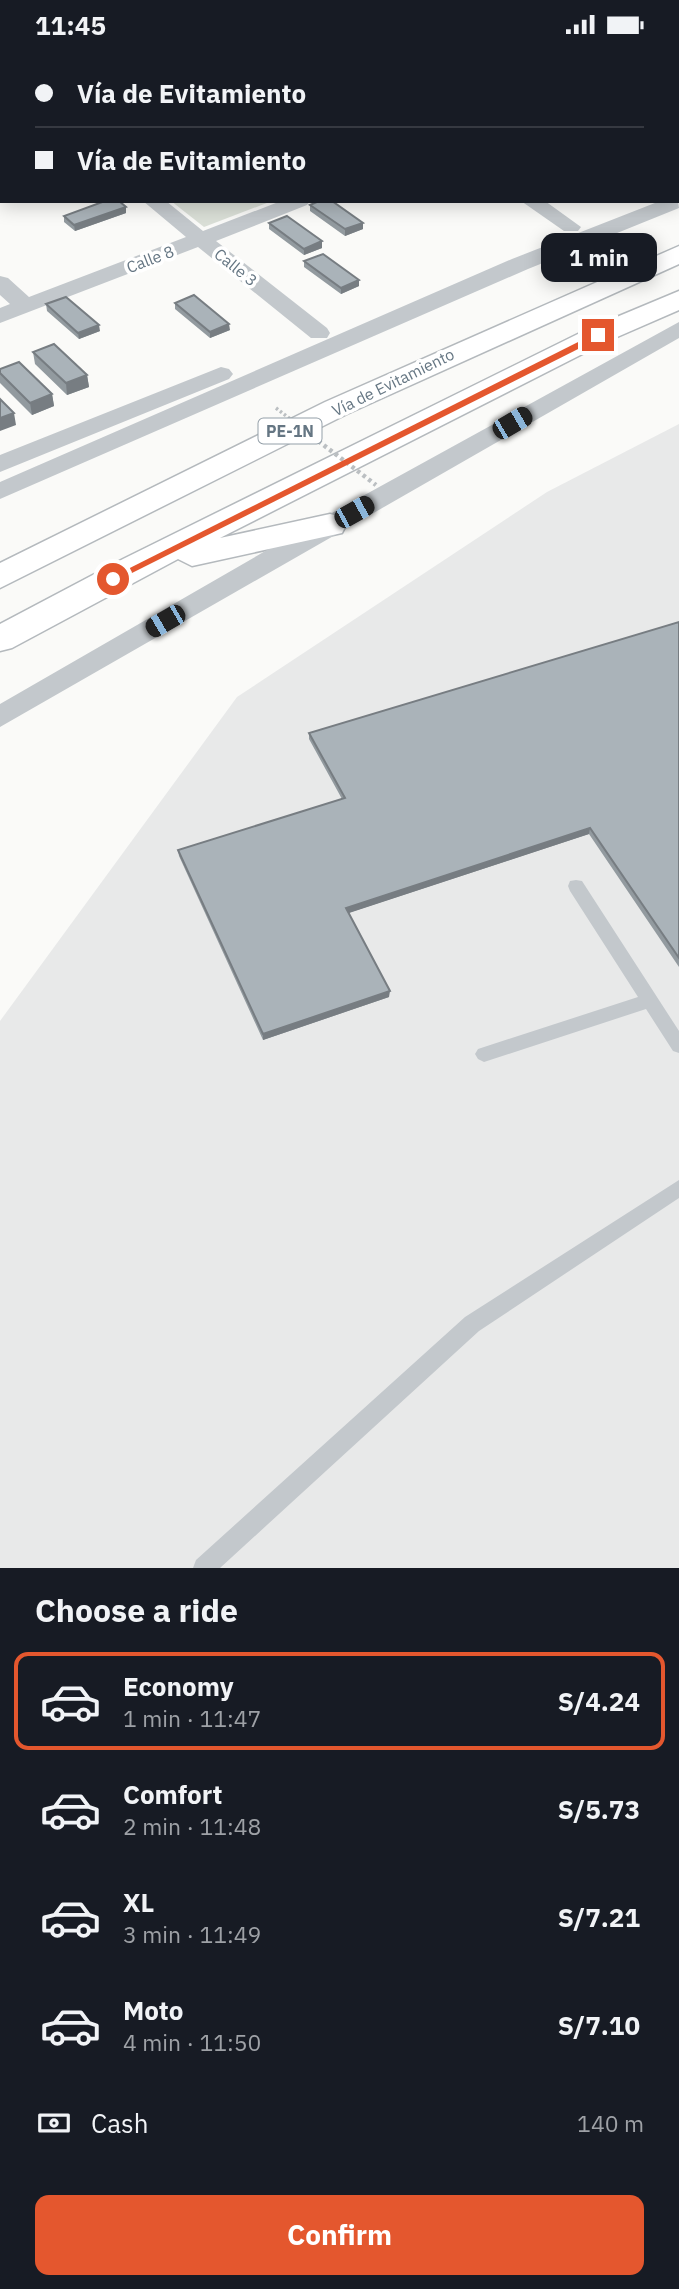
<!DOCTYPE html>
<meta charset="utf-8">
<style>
body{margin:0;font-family:"IBM Plex Sans",sans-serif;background:#20242c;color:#f1f3f6;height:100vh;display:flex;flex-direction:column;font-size:26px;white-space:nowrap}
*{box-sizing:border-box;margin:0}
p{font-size:23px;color:#9ea1a6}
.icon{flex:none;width:38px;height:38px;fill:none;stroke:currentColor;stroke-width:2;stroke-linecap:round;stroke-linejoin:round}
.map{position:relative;height:1519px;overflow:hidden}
.sheet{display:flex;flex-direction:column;background:#171b24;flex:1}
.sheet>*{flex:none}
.hud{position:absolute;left:0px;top:0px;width:679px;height:154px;box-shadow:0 4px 18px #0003;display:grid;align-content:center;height:154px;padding:0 35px;background:#171b24}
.end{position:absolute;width:32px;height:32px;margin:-16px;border:9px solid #e4572e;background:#fff;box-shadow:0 0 0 4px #fff}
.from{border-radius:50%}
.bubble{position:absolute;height:49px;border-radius:14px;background:#171b24;box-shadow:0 4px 18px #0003;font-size:23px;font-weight:700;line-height:49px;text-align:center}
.car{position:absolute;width:21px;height:42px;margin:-21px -10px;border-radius:9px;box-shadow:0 0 5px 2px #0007;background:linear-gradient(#222 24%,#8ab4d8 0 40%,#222 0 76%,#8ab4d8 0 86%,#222 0)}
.hud b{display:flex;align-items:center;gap:24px;height:66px;font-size:26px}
.hud b+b{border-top:2px solid #363941}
.hud i{width:18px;height:18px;background:#f1f3f6}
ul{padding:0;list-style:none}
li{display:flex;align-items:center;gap:21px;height:98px;margin:0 14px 10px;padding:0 21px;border:4px solid transparent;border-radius:14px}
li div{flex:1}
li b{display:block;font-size:26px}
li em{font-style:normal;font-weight:700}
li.on{border-color:#e4572e}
li>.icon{width:63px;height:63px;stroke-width:1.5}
h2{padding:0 35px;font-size:32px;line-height:84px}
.pay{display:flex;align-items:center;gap:18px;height:77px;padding:0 35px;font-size:26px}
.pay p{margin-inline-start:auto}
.primary-button{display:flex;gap:14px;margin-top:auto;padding:14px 35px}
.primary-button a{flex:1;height:80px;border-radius:14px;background:#e4572e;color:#fff;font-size:28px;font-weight:700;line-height:80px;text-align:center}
.status{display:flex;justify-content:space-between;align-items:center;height:49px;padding:0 35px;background:#171b24;direction:ltr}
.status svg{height:19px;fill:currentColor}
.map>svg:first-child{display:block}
.built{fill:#e8e9e9}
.green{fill:#dadfd7}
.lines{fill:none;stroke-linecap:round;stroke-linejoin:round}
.highway-casing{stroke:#b4b9bd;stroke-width:3}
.lane{fill:#c3c8cc;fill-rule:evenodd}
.street{fill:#c3c8cc;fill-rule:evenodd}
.highway{fill:#fff;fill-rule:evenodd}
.path-bridge-far1{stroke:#bbbfc2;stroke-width:3.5;stroke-dasharray:2.5 2.5;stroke-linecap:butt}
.path-bridge{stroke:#bbbfc2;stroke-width:4.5;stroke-dasharray:3.5 3.5;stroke-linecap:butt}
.wall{fill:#929a9f}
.shaded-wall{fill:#777d82}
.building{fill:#aab3b9;stroke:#777d82;stroke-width:2}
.route{fill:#e4572e}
.labels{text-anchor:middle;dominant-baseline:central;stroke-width:7;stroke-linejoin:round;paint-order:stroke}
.far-street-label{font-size:16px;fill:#657683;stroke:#fff}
.shield{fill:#fff;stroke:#939fa8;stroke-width:2}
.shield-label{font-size:16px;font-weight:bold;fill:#657683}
</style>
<div class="status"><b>11:45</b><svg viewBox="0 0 49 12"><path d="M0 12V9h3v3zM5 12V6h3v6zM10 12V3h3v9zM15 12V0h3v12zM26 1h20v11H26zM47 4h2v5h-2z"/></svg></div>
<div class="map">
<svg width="679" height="1519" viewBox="0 0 679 1519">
<rect width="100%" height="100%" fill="#fafaf8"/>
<path class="built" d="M 679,375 L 679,1519 L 0,1519 L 0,972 L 237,648 L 547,443 Z"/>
<path class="green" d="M 171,152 L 272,152 L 204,178 Z"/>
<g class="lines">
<defs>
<path id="highway" d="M 679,197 L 679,215 L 347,365 L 0,539 L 0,514 L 325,353 Z
M 679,242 L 679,261 L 608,292 L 220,489 L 330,465 L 342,468 L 346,476 L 342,484 L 192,517 L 178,510 L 12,599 L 0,602 L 0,575 L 123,510 L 588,280 Z"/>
</defs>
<use href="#highway" class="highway-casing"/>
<path class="lane" d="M 576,831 L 582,832 L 679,982 L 679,1004 L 673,1002 L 646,960 L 484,1013 L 478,1010 L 475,1005 L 478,1000 L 638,948 L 570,842 L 568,837 L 570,832 Z
M 679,1131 L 679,1149 L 479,1282 L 220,1519 L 193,1519 L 196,1511 L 465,1268 Z"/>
<path class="street" d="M 175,0 L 197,0 L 174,2 Z
M 282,0 L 302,0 L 303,2 L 283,2 Z
M 484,0 L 504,0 L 505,2 L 485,2 Z
M 0,31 L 2,32 L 2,44 L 0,43 Z
M 677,107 L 679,108 L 679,120 L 677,120 Z
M 677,146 L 679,159 L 528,220 L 0,450 L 0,433 L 512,210 L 660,152 L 677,152 Z
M 143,152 L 166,152 L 203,182 L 281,152 L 310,152 L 307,156 L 216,192 L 327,279 L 330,284 L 327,289 L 311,289 L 198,198 L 0,274 L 0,259 L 10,255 L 0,246 L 0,227 L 8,229 L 29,248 L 186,188 Z
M 521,152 L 545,152 L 581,178 L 578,182 L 564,182 Z
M 679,273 L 679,289 L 0,678 L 0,655 L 321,470 Z
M 221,318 L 229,320 L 233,325 L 229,330 L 0,423 L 0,406 Z"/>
<use href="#highway" class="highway"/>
<path class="path-bridge-far1" d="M 276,359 L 298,376"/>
<path class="path-bridge" d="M 296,375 L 376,436"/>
</g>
<path class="wall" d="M 550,0 L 679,0 L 677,2 L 552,2 Z
M 310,156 L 363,174 L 363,180 L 345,187 L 310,162 Z
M 126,158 L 126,164 L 75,182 L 64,173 L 64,167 Z
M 269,174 L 322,199 L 304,206 L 269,180 Z
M 304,212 L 359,231 L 359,237 L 341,245 L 304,218 Z
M 175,254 L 230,281 L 210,289 L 175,260 Z
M 46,255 L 100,282 L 79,290 L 47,262 Z
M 33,303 L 87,326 L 89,338 L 67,346 L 35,315 Z
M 0,320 L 52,345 L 54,357 L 32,366 L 0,334 Z
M 679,573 L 679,918 L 589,785 L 348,864 L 389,948 L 263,991 L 179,807 L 178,801 L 342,750 L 309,690 L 309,684 Z"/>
<path class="shaded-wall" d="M 679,28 L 679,45 L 677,46 L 677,29 Z
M 126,158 L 126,164 L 75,182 L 74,176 Z
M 363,174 L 363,180 L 345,187 L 345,180 Z
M 322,192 L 322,199 L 304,206 L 304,200 Z
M 359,231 L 359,237 L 341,245 L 341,239 Z
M 229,275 L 230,281 L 210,289 L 210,283 Z
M 99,276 L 100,282 L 79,290 L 78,284 Z
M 87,326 L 89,338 L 67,346 L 66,334 Z
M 52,345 L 54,357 L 32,366 L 30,354 Z
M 14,364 L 16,376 L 0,382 L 0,369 Z
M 590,779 L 589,785 L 346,865 L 346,859 Z
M 390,942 L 389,948 L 263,991 L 263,985 Z"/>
<path class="building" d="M 69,0 L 93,0 L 95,2 L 71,2 Z
M 211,0 L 234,0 L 237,2 L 213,2 Z
M 581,0 L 679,0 L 679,28 L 677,29 L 677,2 L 583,2 Z
M 0,71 L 2,71 L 2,82 L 0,83 Z
M 2,88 L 2,100 L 0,100 L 0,89 Z
M 0,110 L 2,110 L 2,122 L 0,122 Z
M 105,152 L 119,152 L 126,158 L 74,176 L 64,167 Z
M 319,152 L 332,152 L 363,174 L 345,180 L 310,156 Z
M 287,167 L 322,192 L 304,200 L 269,174 Z
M 323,205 L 359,231 L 341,239 L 304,212 Z
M 194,246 L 229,275 L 210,283 L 175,254 Z
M 66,248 L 99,276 L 78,284 L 46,255 Z
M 54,295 L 87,326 L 66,334 L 33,303 Z
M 19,313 L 52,345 L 30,354 L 0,324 L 0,320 Z
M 0,350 L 14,364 L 0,369 Z
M 679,573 L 679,909 L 590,779 L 346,859 L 390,942 L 263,985 L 178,801 L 345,749 L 309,684 Z"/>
<path class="route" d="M 598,283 L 602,288 L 116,532 L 108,530 Z"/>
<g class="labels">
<g class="far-street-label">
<text transform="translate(150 210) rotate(-21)">Calle 8</text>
<text transform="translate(236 218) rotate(39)">Calle 3</text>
<text transform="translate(393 333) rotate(-26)">Vía de Evitamiento</text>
</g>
<rect class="shield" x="258.5" y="369.5" width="63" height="25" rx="5"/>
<g class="shield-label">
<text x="290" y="382">PE-1N</text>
</g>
</g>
</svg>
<i class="end from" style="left:113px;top:530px"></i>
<i class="end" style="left:598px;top:286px"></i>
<div class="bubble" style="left:541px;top:184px;width:116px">1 min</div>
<i class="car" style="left:512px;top:374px;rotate:60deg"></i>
<i class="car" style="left:354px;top:463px;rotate:61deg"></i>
<i class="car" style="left:165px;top:572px;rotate:240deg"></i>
<div class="hud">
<b><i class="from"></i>Vía de Evitamiento</b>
<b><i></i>Vía de Evitamiento</b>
</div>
</div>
<section class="sheet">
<h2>Choose a ride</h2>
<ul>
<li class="on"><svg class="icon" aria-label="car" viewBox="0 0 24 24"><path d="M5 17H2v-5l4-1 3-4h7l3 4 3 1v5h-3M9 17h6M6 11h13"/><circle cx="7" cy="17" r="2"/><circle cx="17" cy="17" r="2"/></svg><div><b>Economy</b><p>1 min · 11:47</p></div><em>S/4.24</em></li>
<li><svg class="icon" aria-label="car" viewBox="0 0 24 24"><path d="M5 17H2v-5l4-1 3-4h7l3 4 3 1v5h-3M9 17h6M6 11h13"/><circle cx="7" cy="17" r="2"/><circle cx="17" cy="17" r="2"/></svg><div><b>Comfort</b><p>2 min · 11:48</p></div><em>S/5.73</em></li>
<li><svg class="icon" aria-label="car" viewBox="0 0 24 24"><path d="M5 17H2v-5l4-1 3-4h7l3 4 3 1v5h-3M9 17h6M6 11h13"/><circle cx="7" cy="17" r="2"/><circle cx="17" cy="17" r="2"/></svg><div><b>XL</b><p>3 min · 11:49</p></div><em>S/7.21</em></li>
<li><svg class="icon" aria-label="car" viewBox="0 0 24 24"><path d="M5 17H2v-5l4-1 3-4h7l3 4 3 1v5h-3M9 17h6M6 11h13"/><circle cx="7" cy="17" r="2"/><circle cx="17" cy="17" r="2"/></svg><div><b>Moto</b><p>4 min · 11:50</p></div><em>S/7.10</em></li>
</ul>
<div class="pay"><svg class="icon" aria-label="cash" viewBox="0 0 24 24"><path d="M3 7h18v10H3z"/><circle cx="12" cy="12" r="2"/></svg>Cash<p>140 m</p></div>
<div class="primary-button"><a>Confirm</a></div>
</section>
